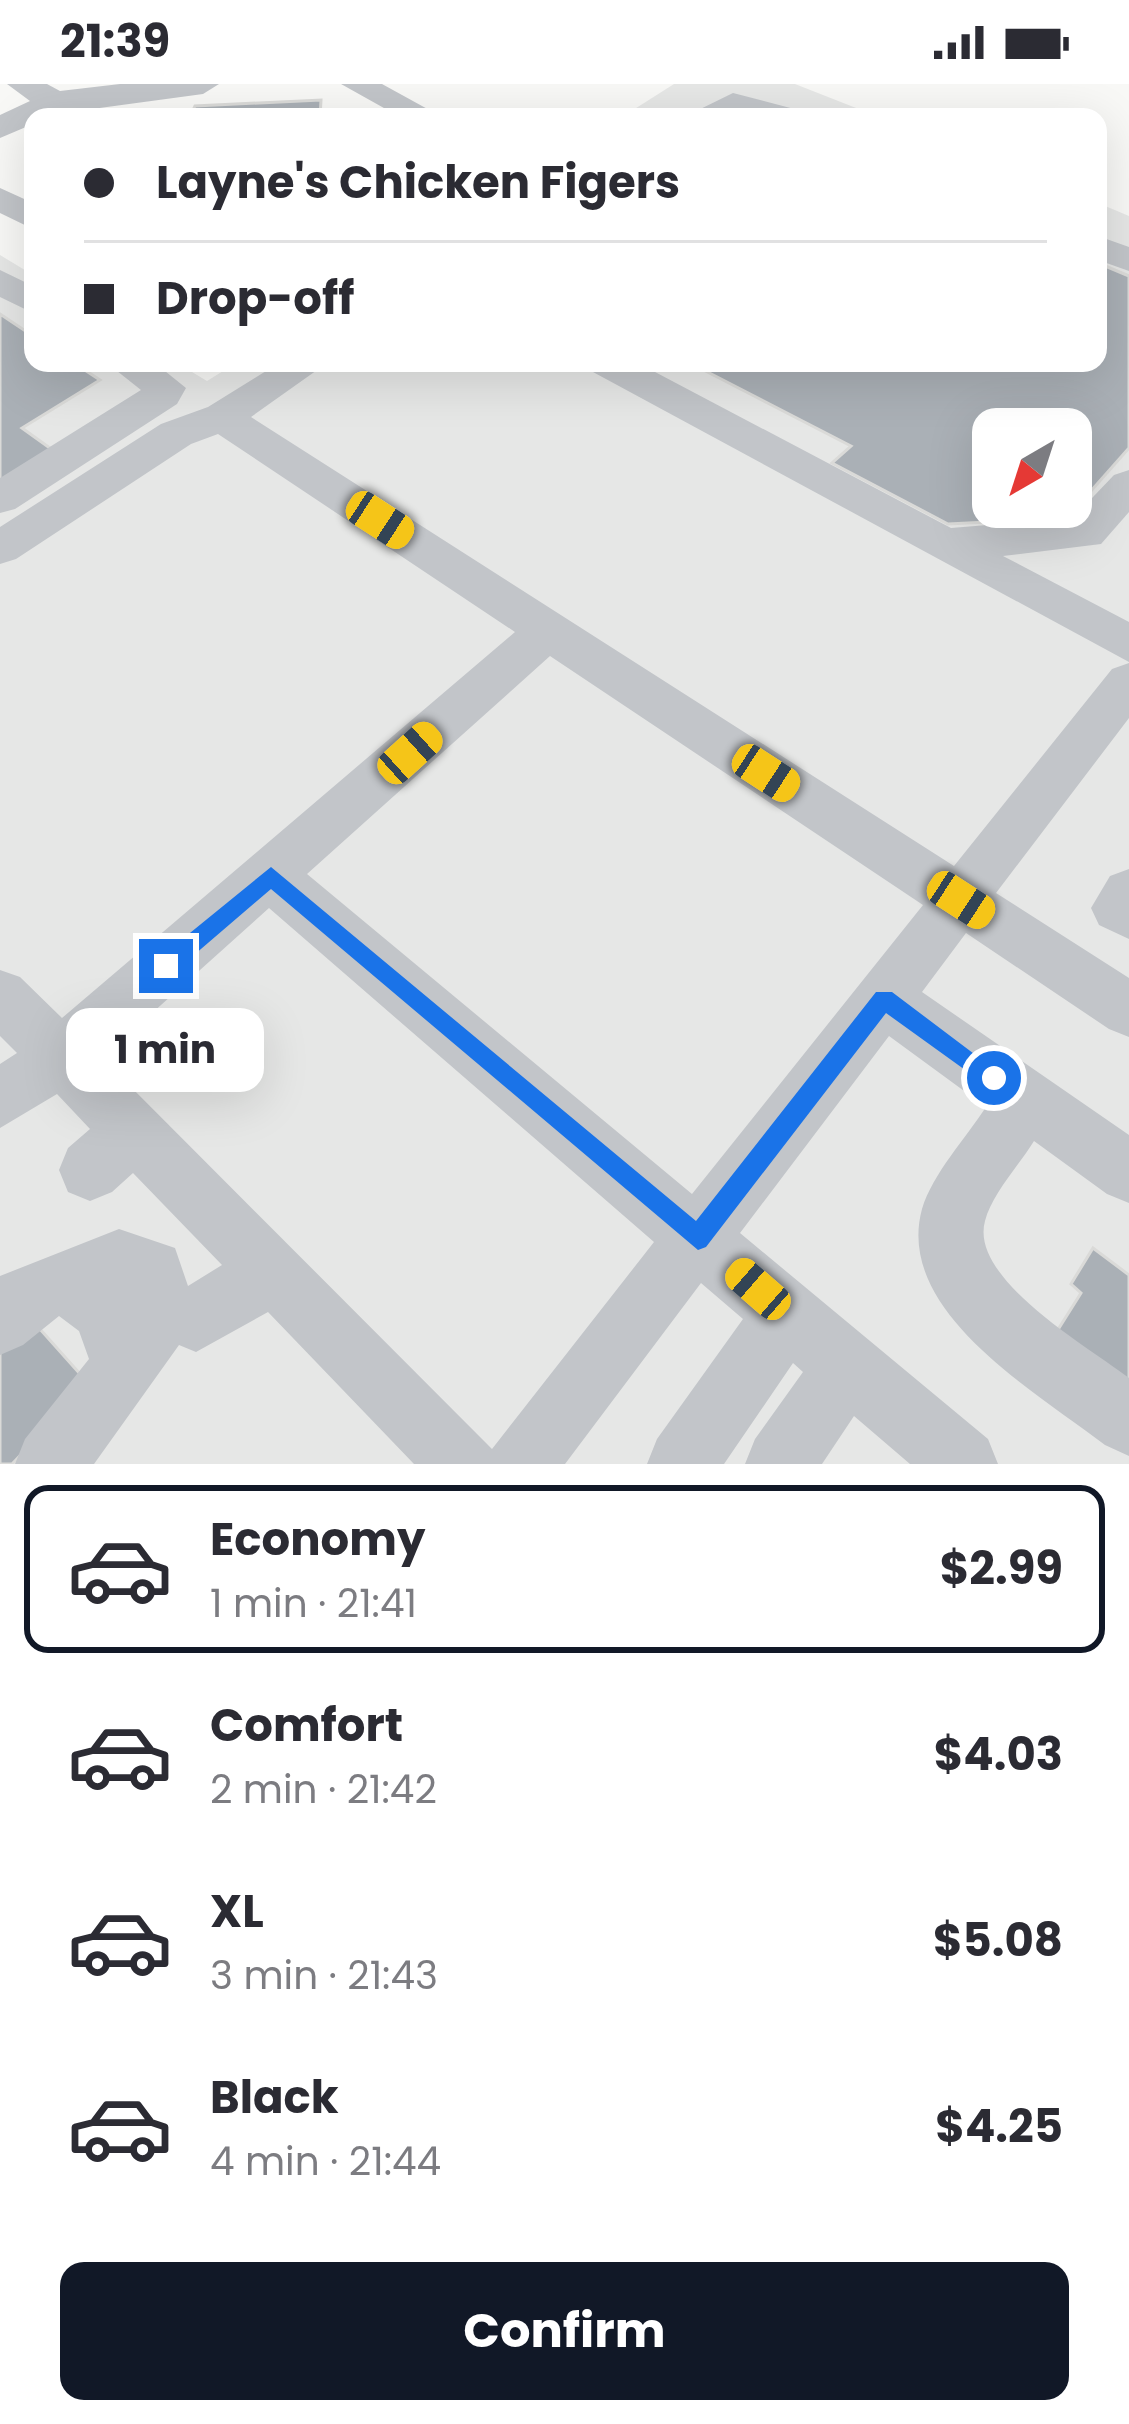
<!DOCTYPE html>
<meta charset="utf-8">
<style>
body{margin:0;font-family:Poppins,sans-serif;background:#f2f2f3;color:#2b2b33;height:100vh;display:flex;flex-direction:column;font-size:45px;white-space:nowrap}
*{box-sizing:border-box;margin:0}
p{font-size:39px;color:#7c7c81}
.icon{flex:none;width:66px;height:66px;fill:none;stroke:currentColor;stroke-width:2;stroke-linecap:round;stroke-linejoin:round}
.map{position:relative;height:1380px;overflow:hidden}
.panel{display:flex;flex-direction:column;background:#fff;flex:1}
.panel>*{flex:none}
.hud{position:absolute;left:24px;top:24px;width:1083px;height:264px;border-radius:24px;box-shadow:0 12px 48px #0002;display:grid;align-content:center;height:264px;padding:0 60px;background:#fff}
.needle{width:78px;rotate:219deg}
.buttons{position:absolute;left:972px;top:324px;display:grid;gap:24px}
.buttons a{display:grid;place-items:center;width:120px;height:120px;border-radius:24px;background:#fff;box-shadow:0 12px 48px #0002;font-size:60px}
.end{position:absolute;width:54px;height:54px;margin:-27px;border:15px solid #1a73e8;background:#fff;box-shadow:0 0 0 6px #fff}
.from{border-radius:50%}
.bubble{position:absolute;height:84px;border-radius:24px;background:#fff;box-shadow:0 12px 48px #0002;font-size:39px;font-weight:700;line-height:84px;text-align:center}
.car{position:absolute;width:36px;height:72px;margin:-36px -18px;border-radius:15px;box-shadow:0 0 9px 3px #0007;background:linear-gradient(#f5c518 24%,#345 0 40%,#f5c518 0 76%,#345 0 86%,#f5c518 0)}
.hud b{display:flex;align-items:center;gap:42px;height:114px;font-size:45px}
.hud b+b{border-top:3px solid #e1e1e2}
.hud i{width:30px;height:30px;background:#2b2b33}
ul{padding:21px 0 0;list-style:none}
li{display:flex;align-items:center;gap:36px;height:168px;margin:0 24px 18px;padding:0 36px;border:6px solid transparent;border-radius:24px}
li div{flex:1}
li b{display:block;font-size:45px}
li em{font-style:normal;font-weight:700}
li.selected{border-color:#111827}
li>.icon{width:108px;height:108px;stroke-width:1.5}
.primary-button{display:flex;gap:24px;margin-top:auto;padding:24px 60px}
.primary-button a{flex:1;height:138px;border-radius:24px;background:#111827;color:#fff;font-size:48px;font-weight:700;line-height:138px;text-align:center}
.status{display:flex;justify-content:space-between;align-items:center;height:84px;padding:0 60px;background:#fff;direction:ltr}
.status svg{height:33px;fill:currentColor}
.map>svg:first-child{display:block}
.built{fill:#e6e7e6;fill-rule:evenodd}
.building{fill:#aab0b6;stroke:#dadad8;stroke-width:3;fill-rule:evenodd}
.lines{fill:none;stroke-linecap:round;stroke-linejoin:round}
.minor{fill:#c2c5c9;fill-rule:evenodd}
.route{fill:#1a73e8}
</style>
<div class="status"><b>21:39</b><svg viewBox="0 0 49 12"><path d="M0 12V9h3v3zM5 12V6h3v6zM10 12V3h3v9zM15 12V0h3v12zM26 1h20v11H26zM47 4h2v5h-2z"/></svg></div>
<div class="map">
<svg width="1129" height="1380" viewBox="0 0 1129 1380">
<rect width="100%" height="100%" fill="#f8f8f6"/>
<path class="built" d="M 674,0 L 795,0 L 879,33 L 622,33 Z
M 1098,119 L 1129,132 L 1129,1380 L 0,1380 L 0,171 L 33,191 L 33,279 L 177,279 L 207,297 L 236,279 L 1098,279 ZM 993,345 L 1071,345 L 1071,423 L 993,423 Z"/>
<path class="building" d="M 321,16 L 320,33 L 190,33 L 195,22 Z
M 1098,179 L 1129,192 L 1129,364 L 1067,434 L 948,440 L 832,379 L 851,362 L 690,279 L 1098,279 ZM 993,345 L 1071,345 L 1071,423 L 993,423 Z
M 0,230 L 33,252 L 33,279 L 74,279 L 100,296 L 22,344 L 54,367 L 0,401 Z
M 1093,1164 L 1129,1191 L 1129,1312 L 1054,1252 L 1081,1209 L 1071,1200 Z
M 23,1226 L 89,1300 L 12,1380 L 0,1380 L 0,1249 Z"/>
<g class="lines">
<path class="minor" d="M 7,0 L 47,0 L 60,7 L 120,0 L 219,0 L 203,10 L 33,33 L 33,40 L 0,54 L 0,31 L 30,17 Z
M 341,0 L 382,0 L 442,33 L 400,33 Z
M 733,9 L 798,26 L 802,33 L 684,33 Z
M 0,104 L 33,119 L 33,145 L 0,129 Z
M 1098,152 L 1129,163 L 1129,187 L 1098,176 Z
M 0,186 L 33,202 L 33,229 L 0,213 Z
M 107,279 L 155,279 L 186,304 L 177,320 L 15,425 L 0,429 L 0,394 L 141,306 Z
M 279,279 L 327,279 L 251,333 L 954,782 L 1112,585 L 1129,579 L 1129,634 L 996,809 L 1129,894 L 1129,953 L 1109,945 L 966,849 L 922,908 L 1129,1051 L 1129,1119 L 1107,1110 L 1034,1057 C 1020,1080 992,1110 985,1137 C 969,1195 1088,1262 1129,1294 L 1129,1372 L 1105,1361 C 1037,1308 894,1228 922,1125 C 933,1089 966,1054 986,1023 L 889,952 L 740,1149 L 988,1355 L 998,1380 L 910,1380 L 854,1332 L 822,1380 L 745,1380 L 755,1355 L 803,1288 L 793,1279 L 724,1380 L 647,1380 L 657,1355 L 743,1235 L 701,1199 L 565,1380 L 414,1380 L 268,1228 L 196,1268 L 179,1261 L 94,1380 L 15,1380 L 25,1355 L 89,1275 L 79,1247 L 59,1232 L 23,1261 L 0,1271 L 0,1192 L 119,1145 L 175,1164 L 188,1202 L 222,1181 L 133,1089 L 112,1108 L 90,1117 L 68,1108 L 59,1086 L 68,1064 L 90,1045 L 57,1010 L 0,1044 L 0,980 L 17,969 L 0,952 L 0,886 L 20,893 L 62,934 L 515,548 L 218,350 L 191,360 L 16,475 L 0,480 L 0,443 L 161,340 L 208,323 ZM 550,572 L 923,821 L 692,1110 L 307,790 ZM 269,824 L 654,1158 L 492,1365 L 102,974 Z
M 587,279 L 638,279 L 951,444 L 1073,434 L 1114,391 L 1129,386 L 1129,428 L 1101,460 L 1003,472 L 1129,538 L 1129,578 L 593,288 Z
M 1129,785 L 1129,855 L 1099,841 L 1091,824 L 1110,792 Z"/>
</g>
<path class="route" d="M 271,783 L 696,1137 L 876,908 L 892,908 L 1006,994 L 1002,1001 L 986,1001 L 886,929 L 706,1163 L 698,1166 L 271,805 L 173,889 L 158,889 L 158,875 Z"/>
</svg>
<div class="buttons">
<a><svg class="needle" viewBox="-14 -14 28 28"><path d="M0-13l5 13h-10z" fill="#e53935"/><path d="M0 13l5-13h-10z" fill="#7c7c81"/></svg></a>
</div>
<i class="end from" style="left:994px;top:994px"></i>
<i class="end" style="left:166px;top:882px"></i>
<div class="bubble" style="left:66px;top:924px;width:198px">1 min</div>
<i class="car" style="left:380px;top:436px;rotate:123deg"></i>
<i class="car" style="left:410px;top:669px;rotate:48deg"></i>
<i class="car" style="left:766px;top:689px;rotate:123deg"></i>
<i class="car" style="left:961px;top:816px;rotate:123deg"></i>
<i class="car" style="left:758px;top:1205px;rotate:311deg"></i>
<div class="hud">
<b><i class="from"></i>Layne's Chicken Figers</b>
<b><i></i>Drop-off</b>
</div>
</div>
<section class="panel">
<ul>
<li class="selected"><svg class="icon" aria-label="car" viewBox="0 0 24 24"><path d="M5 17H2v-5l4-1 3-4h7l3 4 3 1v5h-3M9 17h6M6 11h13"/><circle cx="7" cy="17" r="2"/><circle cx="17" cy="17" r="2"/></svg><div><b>Economy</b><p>1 min · 21:41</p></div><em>$2.99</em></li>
<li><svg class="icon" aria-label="car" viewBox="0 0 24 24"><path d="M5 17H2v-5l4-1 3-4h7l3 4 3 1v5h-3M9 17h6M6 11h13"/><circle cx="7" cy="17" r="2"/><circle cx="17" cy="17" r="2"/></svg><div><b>Comfort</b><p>2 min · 21:42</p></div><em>$4.03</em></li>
<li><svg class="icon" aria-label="car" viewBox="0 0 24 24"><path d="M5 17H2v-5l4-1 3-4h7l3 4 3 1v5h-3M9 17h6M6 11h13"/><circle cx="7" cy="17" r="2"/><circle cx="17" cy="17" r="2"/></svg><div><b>XL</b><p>3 min · 21:43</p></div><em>$5.08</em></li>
<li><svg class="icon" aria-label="car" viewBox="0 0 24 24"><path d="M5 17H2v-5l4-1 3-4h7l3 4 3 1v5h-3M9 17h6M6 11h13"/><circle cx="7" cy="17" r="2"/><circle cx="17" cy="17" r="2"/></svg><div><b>Black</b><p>4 min · 21:44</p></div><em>$4.25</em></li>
</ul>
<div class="primary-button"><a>Confirm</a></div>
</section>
